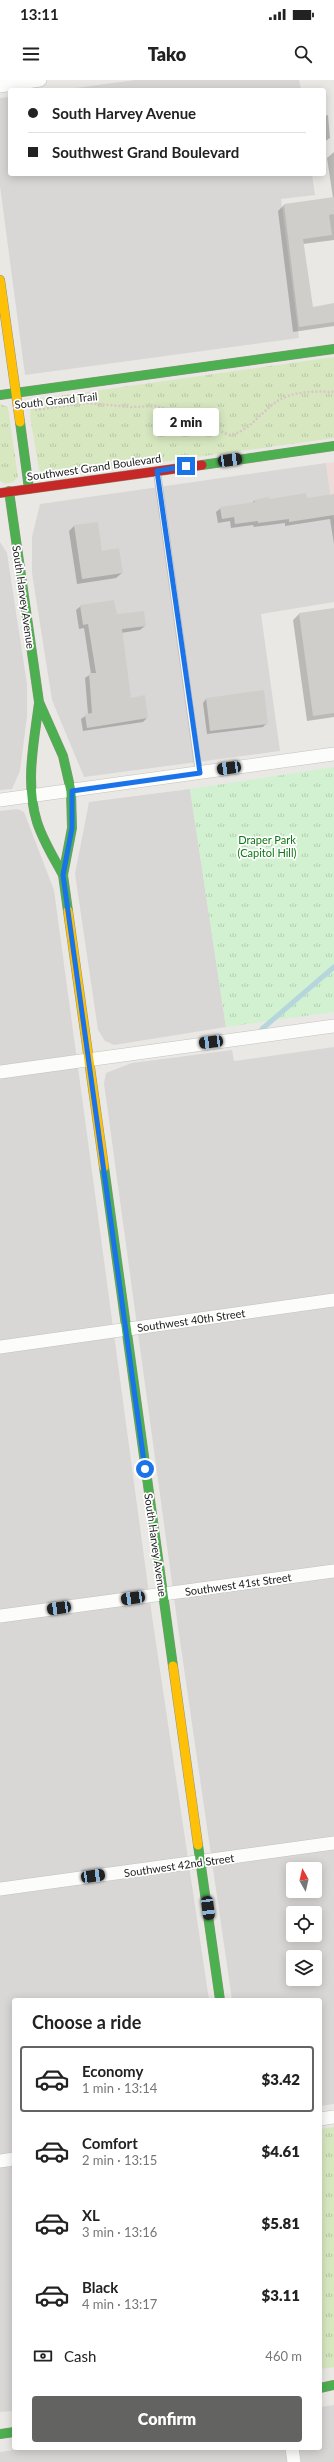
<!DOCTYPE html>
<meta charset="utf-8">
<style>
body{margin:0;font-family:Lato,sans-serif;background:#f6f6f6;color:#222;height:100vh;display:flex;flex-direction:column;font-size:15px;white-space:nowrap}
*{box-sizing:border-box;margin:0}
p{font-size:13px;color:#767676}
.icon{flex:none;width:22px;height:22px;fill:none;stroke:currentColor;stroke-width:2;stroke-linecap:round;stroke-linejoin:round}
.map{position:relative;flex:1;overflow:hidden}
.sheet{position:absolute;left:12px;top:1918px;width:310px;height:452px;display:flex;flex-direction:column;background:#fff;border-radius:4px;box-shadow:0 2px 10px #0003}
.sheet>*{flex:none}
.hud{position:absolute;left:8px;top:8px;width:318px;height:88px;border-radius:4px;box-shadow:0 2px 10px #0003;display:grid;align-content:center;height:88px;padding:0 20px;background:#fff}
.needle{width:26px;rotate:352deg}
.buttons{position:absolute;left:286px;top:1782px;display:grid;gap:8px}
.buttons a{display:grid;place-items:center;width:36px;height:36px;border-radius:4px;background:#fff;box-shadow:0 2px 10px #0003;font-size:20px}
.end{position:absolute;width:18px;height:18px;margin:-9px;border:5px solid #1a73e8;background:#fff;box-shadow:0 0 0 2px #fff}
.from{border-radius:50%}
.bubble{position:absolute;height:28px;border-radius:4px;background:#fff;box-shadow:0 2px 10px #0003;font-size:13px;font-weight:800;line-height:28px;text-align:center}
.car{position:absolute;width:12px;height:24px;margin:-12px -6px;border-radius:5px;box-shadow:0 0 3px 1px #0007;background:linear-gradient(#222 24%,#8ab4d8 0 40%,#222 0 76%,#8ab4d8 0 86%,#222 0)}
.hud b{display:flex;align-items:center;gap:14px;height:38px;font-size:15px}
.hud b+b{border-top:1px solid #e0e0e0}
.hud i{width:10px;height:10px;background:#222}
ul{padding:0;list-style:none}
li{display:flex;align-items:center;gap:12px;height:66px;margin:0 8px 6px;padding:0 12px;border:2px solid transparent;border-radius:4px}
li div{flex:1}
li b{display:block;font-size:15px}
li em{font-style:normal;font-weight:800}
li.selected{border-color:#636361}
li>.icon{width:36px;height:36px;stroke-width:1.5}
h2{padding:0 20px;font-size:18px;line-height:48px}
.pay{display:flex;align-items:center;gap:10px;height:44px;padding:0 20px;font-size:15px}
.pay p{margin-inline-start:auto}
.button{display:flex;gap:8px;margin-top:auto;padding:8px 20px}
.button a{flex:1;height:46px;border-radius:4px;background:#636361;color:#fff;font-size:16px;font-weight:800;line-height:46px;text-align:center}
.status{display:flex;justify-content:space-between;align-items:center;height:28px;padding:0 20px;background:#fff;direction:ltr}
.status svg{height:11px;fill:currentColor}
header{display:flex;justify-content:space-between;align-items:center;height:52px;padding:0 20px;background:#fff;font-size:18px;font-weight:800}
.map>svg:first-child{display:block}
.residential{fill:#d9d7d5;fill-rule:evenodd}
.commercial{fill:#eddbd8}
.grass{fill:url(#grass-tufts)}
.park{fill:url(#park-tufts)}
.shadow{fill:#0003}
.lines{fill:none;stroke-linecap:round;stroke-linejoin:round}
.stream{stroke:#b6d6de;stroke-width:5}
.building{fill:#d0cecb}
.lane-casing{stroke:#c2c2c0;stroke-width:8}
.street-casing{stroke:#c2c2c0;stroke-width:14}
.fast-casing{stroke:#91937d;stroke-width:10}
.slow-casing{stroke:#91937d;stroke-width:10}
.jam-casing{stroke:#91937d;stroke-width:10}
.path{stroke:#d6c7c3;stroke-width:2.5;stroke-dasharray:2 2;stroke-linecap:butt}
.lane{stroke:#fcfcfb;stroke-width:6}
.street{stroke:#fcfcfb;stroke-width:13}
.fast{stroke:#4caf50;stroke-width:9}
.slow{stroke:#ffc107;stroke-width:9}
.jam{stroke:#c62828;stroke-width:9}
.route{stroke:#1a73e8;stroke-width:5}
.labels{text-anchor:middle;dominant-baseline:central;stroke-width:3.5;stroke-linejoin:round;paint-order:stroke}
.street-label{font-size:11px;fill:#1b1b1b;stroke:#fff}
.park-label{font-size:11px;fill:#0b7813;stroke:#fff}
</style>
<div class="status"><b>13:11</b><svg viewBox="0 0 49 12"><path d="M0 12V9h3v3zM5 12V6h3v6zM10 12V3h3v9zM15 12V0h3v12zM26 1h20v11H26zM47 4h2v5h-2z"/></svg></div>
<header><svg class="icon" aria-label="menu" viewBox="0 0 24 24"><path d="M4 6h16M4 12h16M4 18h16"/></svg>Tako<svg class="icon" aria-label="search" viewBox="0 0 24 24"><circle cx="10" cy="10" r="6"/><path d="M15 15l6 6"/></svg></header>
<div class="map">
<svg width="334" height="2382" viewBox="0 0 334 2382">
<defs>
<pattern id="grass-tufts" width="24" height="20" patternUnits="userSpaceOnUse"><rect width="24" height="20" fill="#d7e8c1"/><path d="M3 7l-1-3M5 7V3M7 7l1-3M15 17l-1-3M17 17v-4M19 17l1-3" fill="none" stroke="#b8c6a5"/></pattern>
<pattern id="park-tufts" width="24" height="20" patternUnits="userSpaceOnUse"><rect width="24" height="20" fill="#d1f1d0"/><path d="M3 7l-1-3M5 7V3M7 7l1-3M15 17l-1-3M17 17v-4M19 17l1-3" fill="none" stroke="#b3ceb2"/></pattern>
</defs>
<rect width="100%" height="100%" fill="#eae8e4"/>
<path class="residential" d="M 135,0 L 299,0 L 301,10 L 61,10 Z
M 10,17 L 10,94 L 312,94 L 315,115 L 281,119 L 299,258 L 25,295 L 0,106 L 0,18 Z
M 326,383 L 334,439 L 334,522 L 261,534 L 280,671 L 84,697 L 52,620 L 32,493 L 32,457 L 40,424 Z
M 0,462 L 7,473 L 27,604 L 27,636 L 20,691 L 12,709 L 0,710 Z
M 190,709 L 226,947 L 114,965 L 105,961 L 98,950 L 75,794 L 89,722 Z
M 18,729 L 24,732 L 54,810 L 152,1536 L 209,1920 L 14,1920 L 14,2331 L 0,2332 L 0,731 Z
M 334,967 L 334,2024 L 320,2026 L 320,1920 L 232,1920 L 178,1547 L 104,1003 L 106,993 L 132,983 L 232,970 L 234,981 ZM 293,1789 L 315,1789 L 315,1811 L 293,1811 ZM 293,1833 L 315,1833 L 315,1855 L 293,1855 ZM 293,1877 L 315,1877 L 315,1899 L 293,1899 Z
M 334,2325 L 334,2382 L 0,2382 L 0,2372 L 27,2368 L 320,2368 L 320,2327 Z"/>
<path class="commercial" d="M 334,382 L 334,439 L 326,383 Z"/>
<path class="grass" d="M 334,277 L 334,358 L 54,397 L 46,396 L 39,390 L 30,336 L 31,326 L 37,319 Z
M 0,324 L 8,327 L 18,397 C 13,403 7,406 0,401 Z
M 334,2047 L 334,2287 L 320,2289 L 320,2049 Z"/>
<path class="park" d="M 334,687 L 334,932 L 226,947 L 190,709 Z"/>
<path class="shadow" d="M 328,35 L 330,58 L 324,62 L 324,36 Z
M 334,72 L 334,160 L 303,164 L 312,228 L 334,224 L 334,246 L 293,252 L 278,131 L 284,125 L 333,118 L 327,78 Z
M 334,415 L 334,464 L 330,439 L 285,446 L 285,443 L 254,447 L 253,445 L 231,448 L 230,441 L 218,443 L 216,432 L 221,428 L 252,423 L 255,420 L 306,419 Z
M 74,446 L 122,493 L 116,498 L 77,504 L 69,451 Z
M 81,526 L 145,546 L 140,550 L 121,553 L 130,619 L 147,638 L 143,642 L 83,651 L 81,639 L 88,634 L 85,598 L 91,594 L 84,548 L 79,549 L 76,530 Z
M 334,529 L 334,637 L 307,641 L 293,540 L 299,534 Z
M 206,619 L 267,643 L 263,647 L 207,654 L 203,623 Z"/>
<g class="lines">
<path class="stream" d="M 262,949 L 334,887"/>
</g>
<path class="building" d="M 334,117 L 334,134 L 329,135 L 332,155 L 303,159 L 313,227 L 334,223 L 334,242 L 299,247 L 284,124 Z
M 306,413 L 307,418 L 334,414 L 334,435 L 289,442 L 289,439 L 258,443 L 258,441 L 235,444 L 234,437 L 222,439 L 220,427 L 255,422 L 254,420 L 269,417 L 270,419 Z
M 98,442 L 102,471 L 119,468 L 123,493 L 82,499 L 74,445 Z
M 114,520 L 117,534 L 144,531 L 146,546 L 122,549 L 131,618 L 145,615 L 148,638 L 87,648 L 85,634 L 92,633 L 89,593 L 96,593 L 88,544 L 83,545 L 80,525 Z
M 334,528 L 334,633 L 313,636 L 299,533 Z
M 264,610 L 268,644 L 210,651 L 206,618 Z"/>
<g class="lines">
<defs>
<path id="lane" d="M 157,392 L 199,693"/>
<path id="street" d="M 0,6 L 40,0
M 0,720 L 334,674
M 0,992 L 334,946
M 0,1267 L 334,1220
M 0,1536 L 334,1491
M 0,1809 L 334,1763
M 320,2039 L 334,2037
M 0,2081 L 14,2079
M 292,2368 L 294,2382"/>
<path id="fast" d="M 0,315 L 334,269
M 20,342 L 29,409
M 202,385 L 334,366
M 9,411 L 39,622 L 63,676 L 71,711 L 72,748 L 63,795 L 68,831
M 39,623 C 34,662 25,703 37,742 C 43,761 54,778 63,795
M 104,1087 L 173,1586
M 198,1765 L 220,1920
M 320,2308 L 334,2305
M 0,2354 L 14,2352"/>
<path id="slow" d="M 0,200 L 20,342
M 68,831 L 104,1087
M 173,1586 L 198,1765"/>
<path id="jam" d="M 0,413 L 202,385"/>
</defs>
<use href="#lane" class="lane-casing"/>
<use href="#street" class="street-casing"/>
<use href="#fast" class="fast-casing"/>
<use href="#slow" class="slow-casing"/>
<use href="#jam" class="jam-casing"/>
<path class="path" d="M 35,330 L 86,323 L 131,327 L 156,326 L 178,332 L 229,355 C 250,352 262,330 279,320 C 295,311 316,311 334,312"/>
<use href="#lane" class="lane"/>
<use href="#street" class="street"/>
<use href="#fast" class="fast"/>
<use href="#slow" class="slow"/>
<use href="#jam" class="jam"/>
</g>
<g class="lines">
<path class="route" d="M 145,1389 L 63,795 L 72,748 L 72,711 L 200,693 L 157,391 L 186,386"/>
</g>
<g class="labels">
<g class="street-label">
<text transform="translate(56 320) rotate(-6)">South Grand Trail</text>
<text transform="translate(94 387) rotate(-8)">Southwest Grand Boulevard</text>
<text transform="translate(24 517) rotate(82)">South Harvey Avenue</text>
<text transform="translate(191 1240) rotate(-8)">Southwest 40th Street</text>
<text transform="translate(156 1465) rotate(82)">South Harvey Avenue</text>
<text transform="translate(238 1504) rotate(-8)">Southwest 41st Street</text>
<text transform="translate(179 1785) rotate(-8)">Southwest 42nd Street</text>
</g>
<g class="park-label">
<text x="267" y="759">Draper Park<tspan x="267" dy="13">(Capitol Hill)</tspan></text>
</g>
</g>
</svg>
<div class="buttons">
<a><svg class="needle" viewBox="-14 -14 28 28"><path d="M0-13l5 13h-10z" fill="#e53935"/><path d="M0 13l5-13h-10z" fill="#767676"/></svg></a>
<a><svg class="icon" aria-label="locate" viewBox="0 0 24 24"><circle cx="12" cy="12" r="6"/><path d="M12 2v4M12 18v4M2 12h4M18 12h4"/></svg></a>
<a><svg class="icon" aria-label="layers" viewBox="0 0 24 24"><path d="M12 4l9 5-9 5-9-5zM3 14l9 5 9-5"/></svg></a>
</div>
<i class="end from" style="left:145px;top:1389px"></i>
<i class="end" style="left:186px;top:386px"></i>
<div class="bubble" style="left:153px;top:328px;width:66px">2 min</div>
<i class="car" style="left:230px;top:380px;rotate:82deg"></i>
<i class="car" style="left:229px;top:688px;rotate:262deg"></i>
<i class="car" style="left:211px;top:962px;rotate:263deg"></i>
<i class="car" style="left:133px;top:1518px;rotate:262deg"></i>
<i class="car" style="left:59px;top:1528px;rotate:262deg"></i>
<i class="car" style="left:93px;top:1796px;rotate:82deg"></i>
<i class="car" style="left:208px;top:1828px;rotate:173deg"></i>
<div class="hud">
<b><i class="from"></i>South Harvey Avenue</b>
<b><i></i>Southwest Grand Boulevard</b>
</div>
<section class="sheet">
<h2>Choose a ride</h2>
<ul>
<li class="selected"><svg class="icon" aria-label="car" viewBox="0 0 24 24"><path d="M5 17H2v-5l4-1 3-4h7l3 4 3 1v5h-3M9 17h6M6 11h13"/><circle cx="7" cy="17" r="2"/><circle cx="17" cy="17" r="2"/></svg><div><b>Economy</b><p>1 min · 13:14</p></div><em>$3.42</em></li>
<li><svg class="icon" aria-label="car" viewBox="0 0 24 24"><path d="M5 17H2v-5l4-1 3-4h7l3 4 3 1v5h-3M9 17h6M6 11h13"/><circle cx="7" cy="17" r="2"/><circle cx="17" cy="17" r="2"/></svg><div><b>Comfort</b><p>2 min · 13:15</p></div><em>$4.61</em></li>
<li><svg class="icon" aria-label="car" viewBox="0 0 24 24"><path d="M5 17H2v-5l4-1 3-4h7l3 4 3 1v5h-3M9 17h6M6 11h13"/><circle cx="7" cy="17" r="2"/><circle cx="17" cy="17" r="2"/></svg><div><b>XL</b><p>3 min · 13:16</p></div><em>$5.81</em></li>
<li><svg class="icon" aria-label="car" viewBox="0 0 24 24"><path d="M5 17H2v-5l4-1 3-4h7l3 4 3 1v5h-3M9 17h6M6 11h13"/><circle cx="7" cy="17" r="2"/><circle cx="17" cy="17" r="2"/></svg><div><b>Black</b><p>4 min · 13:17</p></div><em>$3.11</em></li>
</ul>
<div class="pay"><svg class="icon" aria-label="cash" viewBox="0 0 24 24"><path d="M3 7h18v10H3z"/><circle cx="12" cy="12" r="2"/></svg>Cash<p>460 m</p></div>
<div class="button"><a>Confirm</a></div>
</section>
</div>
